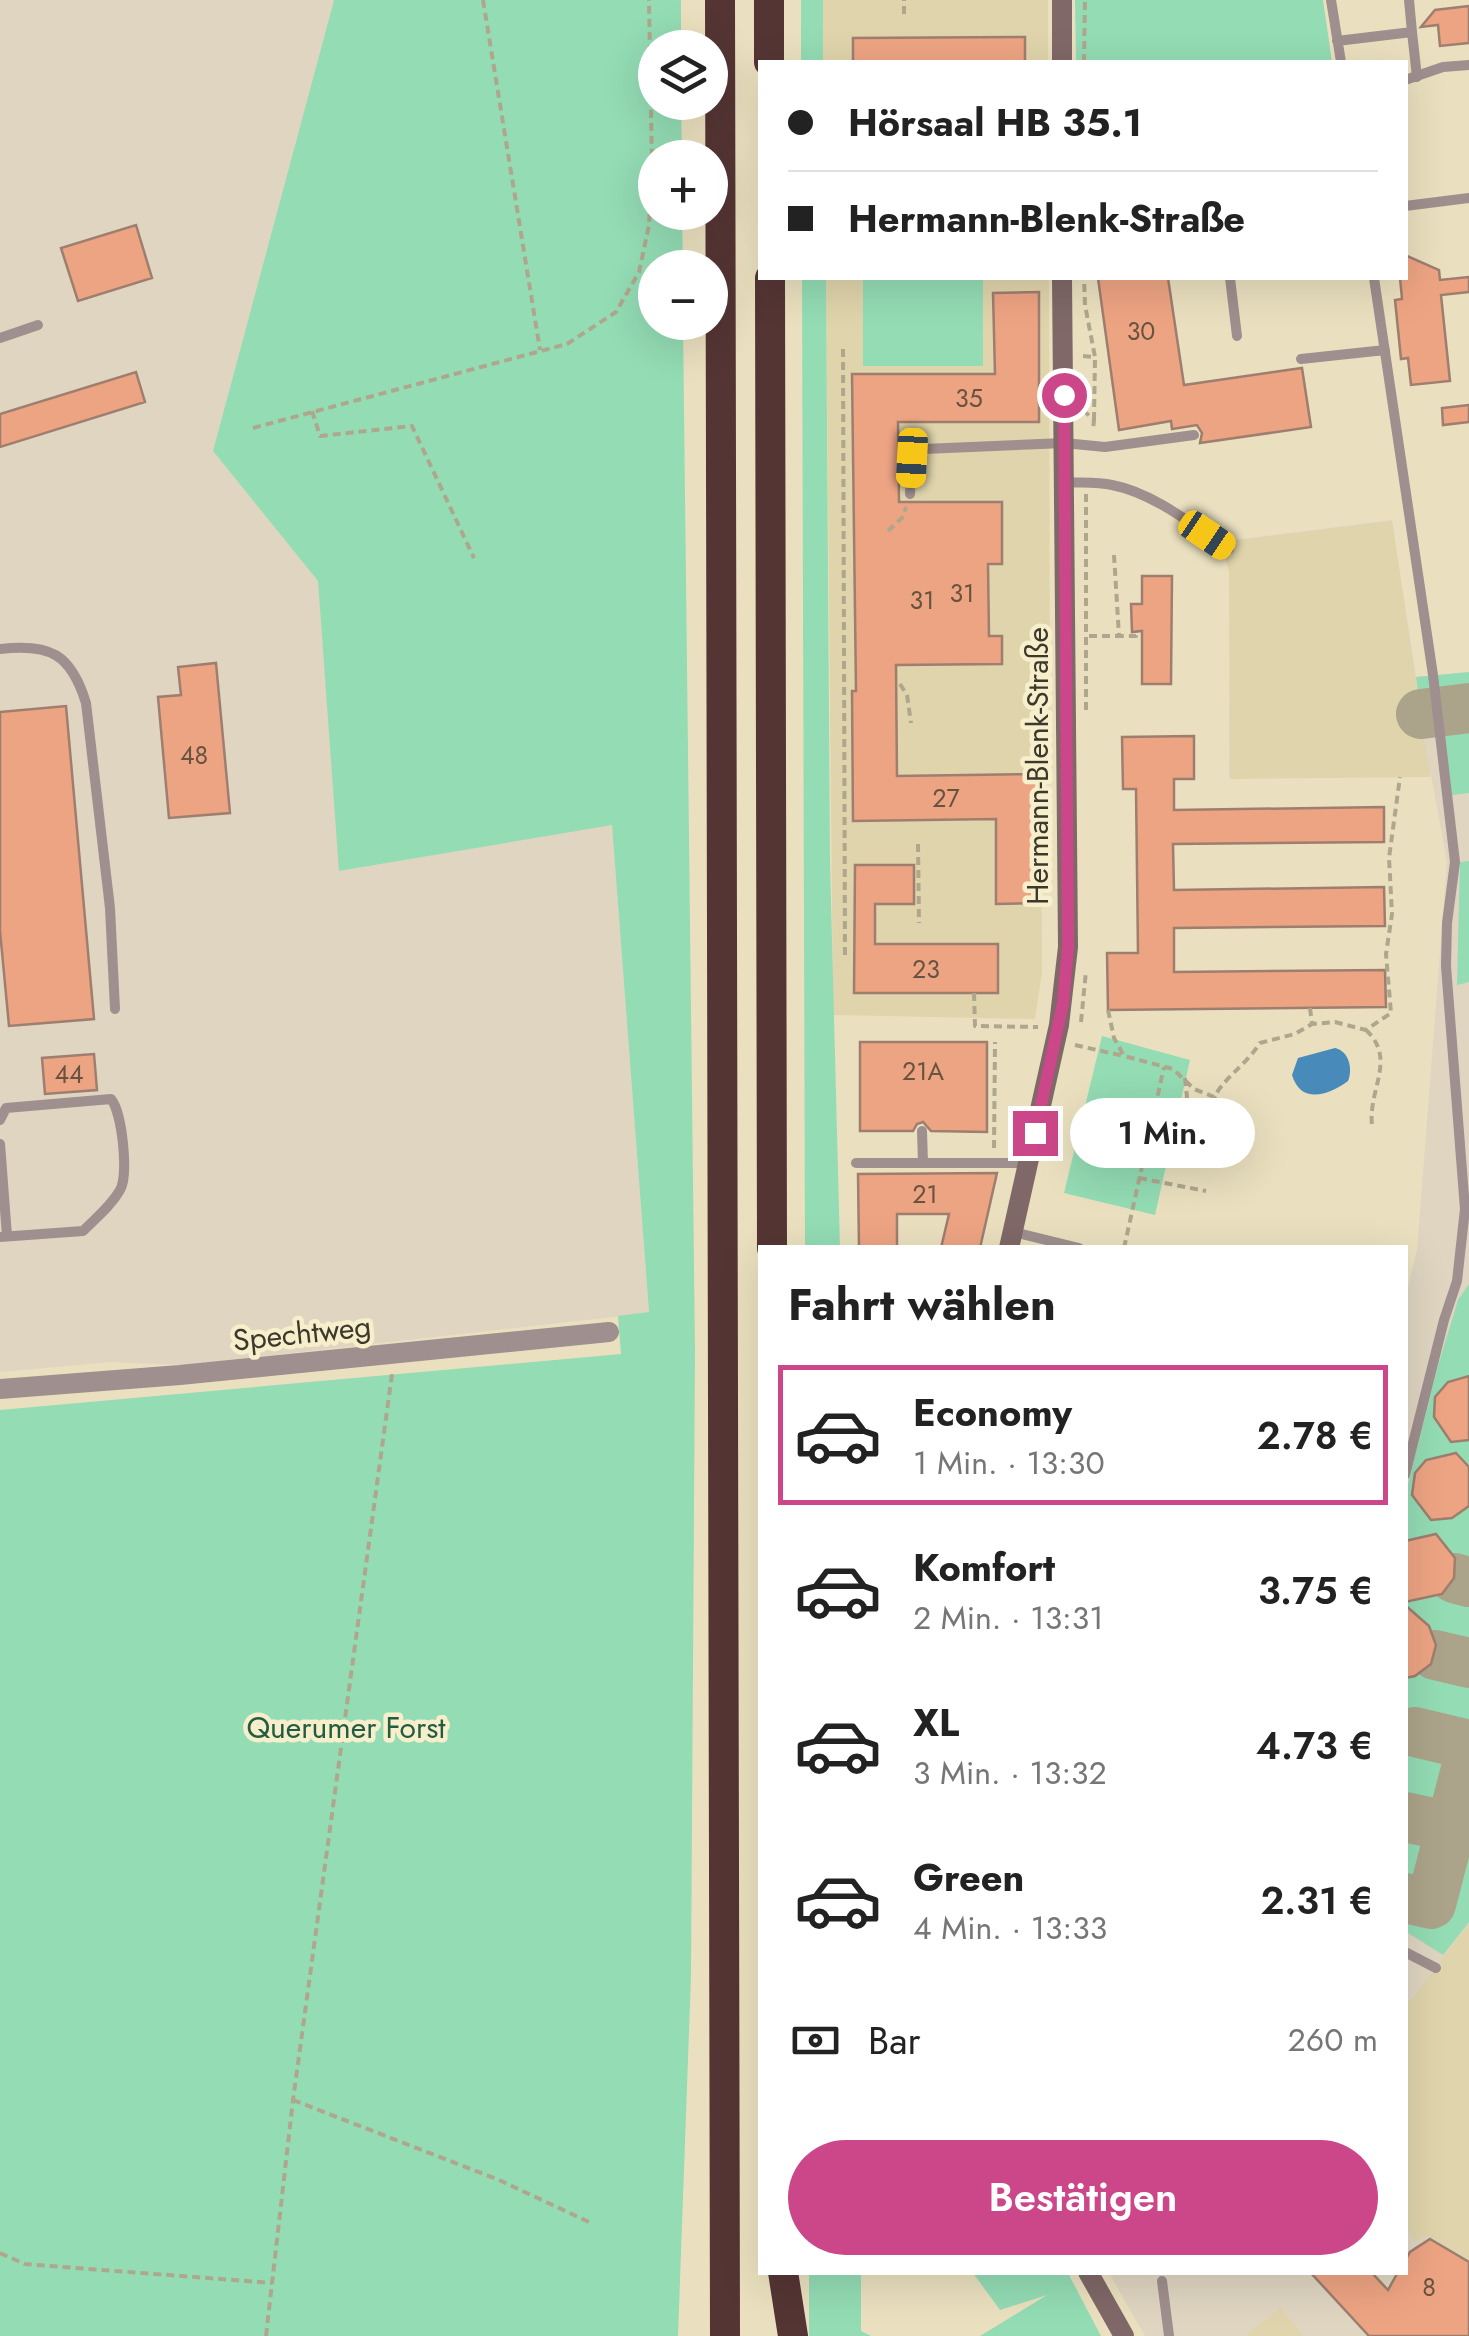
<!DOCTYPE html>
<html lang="de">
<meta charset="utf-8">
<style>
body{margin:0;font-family:Jost,sans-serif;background:#f6f6f6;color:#222;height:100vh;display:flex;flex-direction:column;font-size:38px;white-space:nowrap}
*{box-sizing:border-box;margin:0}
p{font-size:32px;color:#767676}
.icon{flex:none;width:55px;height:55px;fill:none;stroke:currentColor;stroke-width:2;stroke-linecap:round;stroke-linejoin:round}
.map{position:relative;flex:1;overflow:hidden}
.panel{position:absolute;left:758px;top:1245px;width:650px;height:1030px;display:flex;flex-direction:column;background:#fff;border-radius:0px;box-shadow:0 10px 40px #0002}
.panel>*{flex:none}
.hud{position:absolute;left:758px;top:60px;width:650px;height:220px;border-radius:0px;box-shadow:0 10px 40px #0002;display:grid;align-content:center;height:220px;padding:0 30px;background:#fff}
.buttons{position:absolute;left:638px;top:30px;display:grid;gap:20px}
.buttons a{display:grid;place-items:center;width:90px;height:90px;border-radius:50%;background:#fff;box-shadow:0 10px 40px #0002;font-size:50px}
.end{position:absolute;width:45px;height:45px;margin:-22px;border:12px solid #cc4789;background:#fff;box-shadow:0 0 0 5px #fff}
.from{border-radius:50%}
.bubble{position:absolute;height:70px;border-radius:35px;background:#fff;box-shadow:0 10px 40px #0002;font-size:32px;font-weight:600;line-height:70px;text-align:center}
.car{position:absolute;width:30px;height:60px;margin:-30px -15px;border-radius:12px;box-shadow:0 0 8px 2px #0007;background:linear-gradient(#f5c518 24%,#345 0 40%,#f5c518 0 76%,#345 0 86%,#f5c518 0)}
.hud b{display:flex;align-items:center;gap:35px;height:95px;font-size:38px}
.hud b+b{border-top:2px solid #e0e0e0}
.hud i{width:25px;height:25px;background:#222}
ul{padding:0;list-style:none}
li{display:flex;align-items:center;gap:30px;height:140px;margin:0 20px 15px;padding:0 10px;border:5px solid transparent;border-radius:0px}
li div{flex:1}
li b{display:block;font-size:38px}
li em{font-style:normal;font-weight:600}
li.current{border-color:#cc4789}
li>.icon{width:90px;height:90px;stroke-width:1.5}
h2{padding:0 30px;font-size:45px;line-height:120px}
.pay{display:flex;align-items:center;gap:25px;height:110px;padding:0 30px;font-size:38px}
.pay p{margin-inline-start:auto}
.primary-button{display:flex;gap:20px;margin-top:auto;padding:20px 30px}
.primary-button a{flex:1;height:115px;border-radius:60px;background:#cc4789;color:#fff;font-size:40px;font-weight:600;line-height:115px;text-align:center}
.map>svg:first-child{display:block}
.commercial{fill:#dfd5c1}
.built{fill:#dfd4ab}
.green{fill:#93dcb4}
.water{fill:#488ab9}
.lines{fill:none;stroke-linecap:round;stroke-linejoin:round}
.taxiway{stroke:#aca48a;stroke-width:50}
.building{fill:#eda483;stroke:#9e7e6f;stroke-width:2.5}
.path{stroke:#afa78d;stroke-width:4;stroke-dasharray:8 5;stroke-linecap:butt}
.lane{stroke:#9f8f8e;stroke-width:10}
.street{stroke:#9f8f8e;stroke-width:20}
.secondary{stroke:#7f6867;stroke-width:20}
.highway{stroke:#543534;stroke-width:30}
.route{stroke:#cc4789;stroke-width:12}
.labels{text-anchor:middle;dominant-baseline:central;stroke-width:9;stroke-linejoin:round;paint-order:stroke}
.number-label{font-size:25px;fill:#685341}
.street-label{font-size:30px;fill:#3c382b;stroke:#f7eecc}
.park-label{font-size:30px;fill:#235d41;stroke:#f7eecc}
</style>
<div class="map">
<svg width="1469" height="2336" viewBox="0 0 1469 2336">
<rect width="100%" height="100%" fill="#eae0bf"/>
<path class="commercial" d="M 0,0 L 334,0 L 213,451 L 318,581 L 340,871 L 612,824 L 649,1313 L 184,1365 L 111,1362 L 0,1372 Z
M 1392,520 L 1416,677 L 1469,672 L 1469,2336 L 1145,2336 L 1109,2273 L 1405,2272 L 1405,1299 L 1417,1250 L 1447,862 L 1431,775 L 1229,777 L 1230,569 L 1225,556 L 1234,540 Z"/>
<path class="built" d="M 823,0 L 1048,0 L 1048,62 L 823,62 Z
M 826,278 L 1049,278 L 1050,745 L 1041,749 L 1042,972 L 1035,1019 L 833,1015 Z
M 1392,521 L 1430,777 L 1230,779 L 1229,573 L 1225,557 L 1233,541 Z
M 1469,1923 L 1469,2260 L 1427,2235 L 1414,2242 L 1405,2220 L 1405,2002 L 1411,2001 Z
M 1281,2308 L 1303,2336 L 1248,2336 L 1246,2334 Z"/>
<path class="green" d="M 334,0 L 681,0 L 681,47 L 655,48 L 655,102 L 681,103 L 682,157 L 655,158 L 655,212 L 682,213 L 683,267 L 655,268 L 655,322 L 683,323 L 695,1353 L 691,1976 L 678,2336 L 0,2336 L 0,1410 L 621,1354 L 618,1316 L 649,1312 L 612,825 L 339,871 L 318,581 L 213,451 Z
M 801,0 L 823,0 L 823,62 L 801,62 Z
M 1075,0 L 1323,0 L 1332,62 L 1076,62 Z
M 802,278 L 826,278 L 830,862 L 840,1248 L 805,1247 Z
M 863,278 L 983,278 L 983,366 L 863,366 Z
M 1469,672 L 1469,693 L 1419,699 L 1416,677 Z
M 1469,724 L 1469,793 L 1452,795 L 1444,727 Z
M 1469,861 L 1469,982 L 1457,985 L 1460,862 Z
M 1102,1036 L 1190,1060 L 1155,1215 L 1064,1193 Z
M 1469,1284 L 1469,1922 L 1443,1955 L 1405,1931 L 1405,1496 L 1437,1369 L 1458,1300 Z
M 809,2273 L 861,2273 L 861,2331 L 871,2336 L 809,2336 Z
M 973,2273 L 1068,2273 L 1101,2336 L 980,2336 L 1047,2295 L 1000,2310 Z"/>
<path class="water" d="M 1335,1048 C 1349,1051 1353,1069 1348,1081 C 1329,1095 1301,1105 1292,1075 L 1298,1058 Z"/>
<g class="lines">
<path class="taxiway" d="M 1421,714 L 1469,708
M 1454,1578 L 1469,1582
M 1435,1655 L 1469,1663
M 1415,1732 L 1469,1745
M 1405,1817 L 1451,1827
M 1405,1898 L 1431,1904 L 1469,1757"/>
</g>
<path class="building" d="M 1469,6 L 1469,43 L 1440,46 L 1438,25 L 1421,27 L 1435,10 Z
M 1025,37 L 1025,62 L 853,62 L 853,38 Z
M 136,225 L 152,278 L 78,301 L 61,248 Z
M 1405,255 L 1439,270 L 1440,280 L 1469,277 L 1469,292 L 1441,295 L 1450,381 L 1411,385 L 1408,358 L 1401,359 L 1395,300 L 1402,299 L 1400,278 L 1405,278 Z
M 1098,278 L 1168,278 L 1184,385 L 1302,368 L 1311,427 L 1200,443 L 1202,433 L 1197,425 L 1172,429 L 1171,421 L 1119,430 Z
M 1039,292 L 1039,422 L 898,422 L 899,502 L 1002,502 L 1002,564 L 988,564 L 989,636 L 1002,636 L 1002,664 L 896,665 L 897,776 L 1039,774 L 1041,903 L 996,904 L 996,819 L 853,821 L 852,691 L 856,691 L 852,374 L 995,374 L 993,293 Z
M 136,372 L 145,402 L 0,447 L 0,414 Z
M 1469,405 L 1469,422 L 1443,425 L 1442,408 Z
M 1142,576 L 1172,576 L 1171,684 L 1142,684 L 1142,631 L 1132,632 L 1131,604 L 1142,604 Z
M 216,663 L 230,813 L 169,818 L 158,697 L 181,695 L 178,667 Z
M 66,706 L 94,1019 L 9,1026 L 0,931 L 0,712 Z
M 1194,736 L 1194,779 L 1174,779 L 1174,810 L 1384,807 L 1384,842 L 1173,844 L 1174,890 L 1384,887 L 1385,926 L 1174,928 L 1174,972 L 1385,970 L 1386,1007 L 1108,1010 L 1107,953 L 1138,953 L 1136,789 L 1123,789 L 1122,737 Z
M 855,865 L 914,865 L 914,904 L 875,904 L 875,944 L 998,944 L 998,993 L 854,993 Z
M 860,1042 L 987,1042 L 987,1132 L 931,1131 L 923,1122 L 917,1124 L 913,1131 L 860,1131 Z
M 94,1054 L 97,1090 L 45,1094 L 42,1058 Z
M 997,1173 L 980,1248 L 941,1248 L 949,1214 L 897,1214 L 897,1248 L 859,1248 L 858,1174 Z
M 1469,1376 L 1469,1440 L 1451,1442 L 1434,1417 L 1435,1397 L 1448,1382 Z
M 1456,1453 L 1469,1467 L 1469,1506 L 1452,1518 L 1431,1520 L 1412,1495 L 1415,1473 L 1426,1460 Z
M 1436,1534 L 1455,1558 L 1454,1578 L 1442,1594 L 1405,1602 L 1405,1541 Z
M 1405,1605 L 1429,1626 L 1436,1645 L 1431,1664 L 1415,1676 L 1405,1678 Z
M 1430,2239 L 1469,2262 L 1469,2336 L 1369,2336 L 1310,2272 L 1371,2272 L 1388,2290 L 1398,2272 L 1405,2272 L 1405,2261 L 1410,2252 Z"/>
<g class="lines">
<path class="path" d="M 483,0 L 540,350
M 904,14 L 904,0
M 1084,62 L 1085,0
M 843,349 L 845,959
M 1083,356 L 1095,357 L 1085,305 L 1084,278
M 1083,410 L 1094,420 L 1093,430
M 312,411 L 320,436 L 412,426 L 474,558
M 1094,420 L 1095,357
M 253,428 L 567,344 L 616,312 L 639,272 L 649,225 L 652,165 L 649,0
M 1086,494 L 1086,710
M 888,531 L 902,518 L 906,507
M 1114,555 L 1119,636 L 1136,636 L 1136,631
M 1089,636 L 1119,636
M 900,684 L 907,695 L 911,723
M 918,844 L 919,923
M 974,993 L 975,1026 L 1038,1027
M 1310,1008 L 1312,1024 L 1335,1022 L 1366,1030 L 1391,1013 L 1386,954 L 1392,914 L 1389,858 L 1400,777
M 1108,1010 L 1114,1038 L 1124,1056 L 1173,1069 L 1194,1089 L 1214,1097 C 1227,1075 1245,1066 1260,1043 L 1295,1034 L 1312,1024
M 1081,1022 L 1086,971
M 1366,1030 C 1397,1059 1368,1089 1372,1125
M 1075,1045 L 1124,1056
M 1185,1078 L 1187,1097 L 1177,1139 L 1216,1150
M 1214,1097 L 1228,1116
M 994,1148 L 995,1042
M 1139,1178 L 1206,1191
M 1124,1248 L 1164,1067
M 293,2100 L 499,2180 L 591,2223
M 0,2253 L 25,2264 L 272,2283
M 266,2336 L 293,2100 L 392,1374"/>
<path class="lane" d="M 1331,0 L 1341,62
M 1412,32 L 1417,77
M 1337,41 L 1412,32 L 1409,0
M 1405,80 L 1443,67 L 1469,65
M 1405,206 L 1469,198
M 1230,278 L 1237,336
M 1374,278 L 1433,675 L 1455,862 L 1447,923 L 1446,966 L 1465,1209 L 1457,1281 L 1444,1320 L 1405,1475
M 0,338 L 38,325
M 1301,359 L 1385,350
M 1065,482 C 1080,483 1097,482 1112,485 C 1154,493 1194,526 1229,549
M 910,494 L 912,458 L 924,449 L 1064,443 L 1105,447 L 1194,435
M 0,649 C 50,643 71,654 86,703 L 110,908 L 115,1009
M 0,1120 L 6,1108 L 111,1099 C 122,1112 129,1175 120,1190 C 111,1206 96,1218 83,1231 L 0,1237
M 922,1131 L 923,1163
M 0,1144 L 7,1236
M 856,1163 L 1027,1163
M 1013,1232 L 1079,1248
M 1405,1952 L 1436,1968
M 1162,2281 L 1169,2336"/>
<path class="street" d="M 0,1389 L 180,1375 L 609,1332"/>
<path class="secondary" d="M 1062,62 L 1062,0
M 1009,1248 L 1059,1025 L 1068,947 L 1062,278
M 1088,2272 L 1124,2336"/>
<path class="highway" d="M 720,0 L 725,2336
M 769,0 L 769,62
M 770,278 L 772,1248
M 783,2272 L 793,2336"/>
</g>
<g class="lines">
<path class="route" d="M 1035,1133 L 1063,1003 L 1068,947 L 1064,395"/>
</g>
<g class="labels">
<g class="number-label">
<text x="1141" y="331">30</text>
<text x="969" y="398">35</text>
<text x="962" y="593">31</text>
<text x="922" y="600">31</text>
<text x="194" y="755">48</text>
<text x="946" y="798">27</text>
<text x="926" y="969">23</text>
<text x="923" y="1071">21A</text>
<text x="69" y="1074">44</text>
<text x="925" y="1194">21</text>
<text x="1429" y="2287">8</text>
</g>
<g class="street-label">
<text transform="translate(1037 766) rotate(-90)">Hermann-Blenk-Straße</text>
<text transform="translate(302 1333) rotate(-6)">Spechtweg</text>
</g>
<g class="park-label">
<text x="346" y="1727">Querumer Forst</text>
</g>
</g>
</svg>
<div class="buttons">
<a><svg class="icon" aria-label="layers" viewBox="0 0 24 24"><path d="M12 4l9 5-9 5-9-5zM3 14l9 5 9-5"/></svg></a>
<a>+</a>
<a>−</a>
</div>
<i class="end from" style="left:1064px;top:395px"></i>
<i class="end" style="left:1035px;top:1133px"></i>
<div class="bubble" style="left:1070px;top:1098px;width:185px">1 Min.</div>
<i class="car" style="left:912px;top:458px;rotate:183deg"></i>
<i class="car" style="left:1207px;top:535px;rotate:124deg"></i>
<div class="hud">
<b><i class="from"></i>Hörsaal HB 35.1</b>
<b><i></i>Hermann-Blenk-Straße</b>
</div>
<section class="panel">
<h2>Fahrt wählen</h2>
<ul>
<li class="current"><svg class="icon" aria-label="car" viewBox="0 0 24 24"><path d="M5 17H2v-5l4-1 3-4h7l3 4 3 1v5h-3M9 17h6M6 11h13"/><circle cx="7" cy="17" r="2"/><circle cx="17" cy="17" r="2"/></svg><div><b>Economy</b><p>1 Min. · 13:30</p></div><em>2.78 €</em></li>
<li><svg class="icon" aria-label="car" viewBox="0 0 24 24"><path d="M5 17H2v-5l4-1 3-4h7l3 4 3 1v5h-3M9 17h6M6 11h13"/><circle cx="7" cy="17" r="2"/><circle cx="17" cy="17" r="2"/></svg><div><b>Komfort</b><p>2 Min. · 13:31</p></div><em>3.75 €</em></li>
<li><svg class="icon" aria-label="car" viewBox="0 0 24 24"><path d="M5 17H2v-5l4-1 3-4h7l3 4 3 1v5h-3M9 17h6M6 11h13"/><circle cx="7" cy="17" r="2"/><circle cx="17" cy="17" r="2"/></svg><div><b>XL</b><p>3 Min. · 13:32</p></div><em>4.73 €</em></li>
<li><svg class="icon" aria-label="car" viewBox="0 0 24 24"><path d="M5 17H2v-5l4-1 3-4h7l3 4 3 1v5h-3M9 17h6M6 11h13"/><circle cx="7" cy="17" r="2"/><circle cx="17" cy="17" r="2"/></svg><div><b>Green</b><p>4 Min. · 13:33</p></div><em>2.31 €</em></li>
</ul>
<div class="pay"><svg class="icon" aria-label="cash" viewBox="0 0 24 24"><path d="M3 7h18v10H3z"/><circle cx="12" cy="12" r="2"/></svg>Bar<p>260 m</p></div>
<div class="primary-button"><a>Bestätigen</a></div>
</section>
</div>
